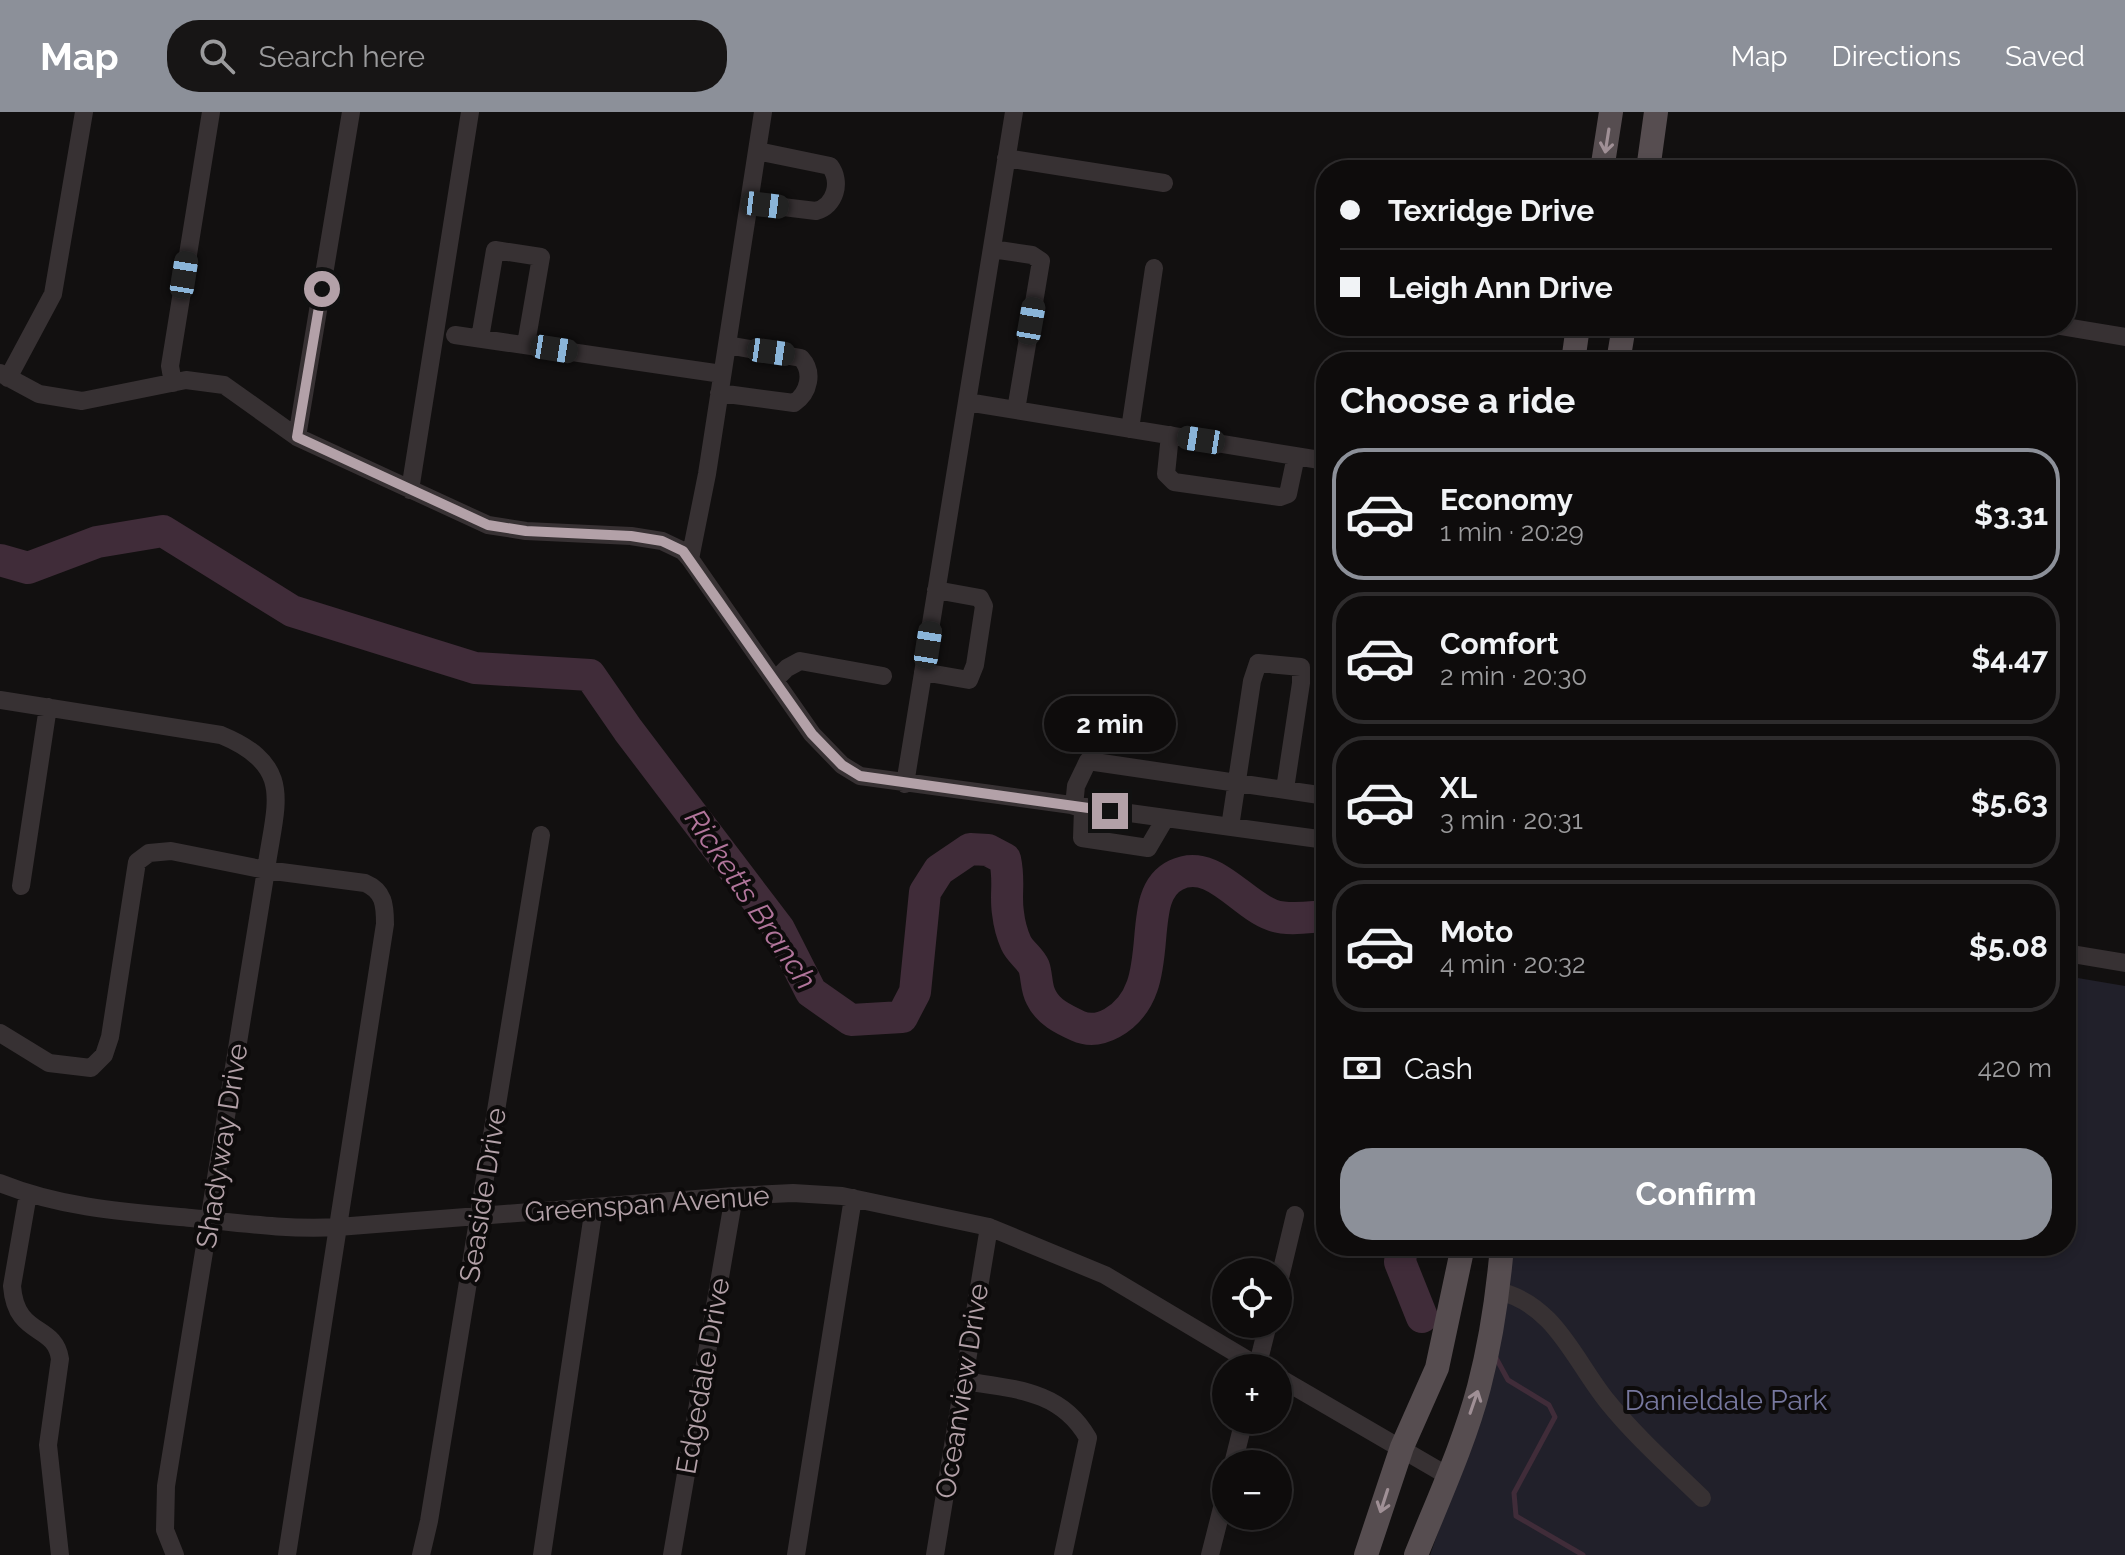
<!DOCTYPE html>
<meta charset="utf-8">
<style>
body{margin:0;font-family:Raleway,sans-serif;background:#171515;color:#f1f3f6;height:100vh;display:flex;flex-direction:column;font-size:30px;white-space:nowrap}
*{box-sizing:border-box;margin:0}
p{font-size:26px;color:#9b9b9d}
.icon{flex:none;width:44px;height:44px;fill:none;stroke:currentColor;stroke-width:2;stroke-linecap:round;stroke-linejoin:round}
.map{position:relative;flex:1;overflow:hidden}
.drawer{position:absolute;left:1316px;top:240px;width:760px;height:904px;display:flex;flex-direction:column;background:#0e0c0c;border-radius:32px;box-shadow:0 4px 12px #0003,0 0 0 2px #2e2c2d}
.drawer>*{flex:none}
.banner{position:absolute;left:1316px;top:48px;width:760px;height:176px;border-radius:32px;box-shadow:0 4px 12px #0003,0 0 0 2px #2e2c2d;display:grid;align-content:center;height:176px;padding:0 24px;background:#0e0c0c}
.tools{position:absolute;left:1212px;top:1146px;display:grid;gap:16px}
.tools a{display:grid;place-items:center;width:80px;height:80px;border-radius:50%;background:#0e0c0c;box-shadow:0 4px 12px #0003,0 0 0 2px #2e2c2d;font-size:40px}
.end{position:absolute;width:36px;height:36px;margin:-18px;border:10px solid #b3a1a8;background:#111;box-shadow:0 0 0 4px #111}
.from{border-radius:50%}
.bubble{position:absolute;height:56px;border-radius:28px;background:#0e0c0c;box-shadow:0 4px 12px #0003,0 0 0 2px #2e2c2d;font-size:26px;font-weight:700;line-height:56px;text-align:center}
.car{position:absolute;width:24px;height:48px;margin:-24px -12px;border-radius:10px;box-shadow:0 0 6px 2px #0007;background:linear-gradient(#222 24%,#8ab4d8 0 40%,#222 0 76%,#8ab4d8 0 86%,#222 0)}
.banner b{display:flex;align-items:center;gap:28px;height:76px;font-size:30px}
.banner b+b{border-top:2px solid #2e2c2d}
.banner i{width:20px;height:20px;background:#f1f3f6}
ul{padding:0;list-style:none}
li{display:flex;align-items:center;gap:24px;height:132px;margin:0 16px 12px;padding:0 8px;border:4px solid #2e2c2d;border-radius:32px}
li div{flex:1}
li b{display:block;font-size:30px}
li em{font-style:normal;font-weight:700}
li.active{border-color:#8c9099}
li>.icon{width:72px;height:72px;stroke-width:1.5}
h2{padding:0 24px;font-size:36px;line-height:96px}
.pay{display:flex;align-items:center;gap:20px;height:88px;padding:0 24px;font-size:30px}
.pay p{margin-inline-start:auto}
.primary-button{display:flex;gap:16px;margin-top:auto;padding:16px 24px}
.primary-button a{flex:1;height:92px;border-radius:32px;background:#8c9099;color:#fff;font-size:32px;font-weight:700;line-height:92px;text-align:center}
header{display:flex;align-items:center;gap:48px;box-sizing:border-box;height:112px;padding:0 40px;background:#8c9099;color:#fff}
header strong{font-size:38px}
nav{display:flex;gap:44px;margin-inline-start:auto;font-size:28px}
.search{width:560px;height:72px;background:#171515;display:flex;align-items:center;gap:20px;box-sizing:border-box;padding:0 28px;border-radius:32px;color:#9b9b9d;font-size:30px}
.map>svg:first-child{display:block}
.green{fill:#21202a}
.lines{fill:none;stroke-linecap:round;stroke-linejoin:round}
.stream{stroke:#402c39;stroke-width:5}
.river{stroke:#402c39;stroke-width:32}
.minor{stroke:#373133;stroke-width:18}
.major{stroke:#564d50;stroke-width:24}
.oneway{stroke:#a09096}
.route{stroke:#b3a1a8;stroke-width:10}
.labels{text-anchor:middle;dominant-baseline:central;stroke-width:8;stroke-linejoin:round;paint-order:stroke}
.street-label{font-size:28px;fill:#b3a1a8;stroke:#0d0b0b}
.park-label{font-size:28px;fill:#77789f;stroke:#0d0b0b}
.water-label{font-size:30px;font-style:italic;fill:#b1759b;stroke:#0d0b0b}
</style>
<header>
<strong>Map</strong>
<div class="search"><svg class="icon" aria-label="search" viewBox="0 0 24 24"><circle cx="10" cy="10" r="6"/><path d="M15 15l6 6"/></svg>Search here</div>
<nav><a>Map</a><a>Directions</a><a>Saved</a></nav>
</header>
<div class="map">
<svg width="2125" height="1443" viewBox="0 0 2125 1443">
<rect width="100%" height="100%" fill="#121010"/>
<path class="green" d="M 2066,864 L 2125,874 L 2125,1443 L 1430,1443 L 1480,1302 L 1514,1134 L 2066,1134 Z"/>
<g class="lines">
<path class="stream" d="M 1496,1246 L 1508,1268 L 1549,1293 L 1555,1305 L 1514,1381 L 1516,1404 L 1583,1443"/>
<path class="river" d="M 0,448 L 28,456 L 97,430 L 163,419 L 292,499 L 475,556 L 590,563 L 628,618 L 779,817 L 811,880 L 851,908 L 902,905 L 915,880 L 925,780 L 939,758 L 970,737 L 988,738 L 1005,747 C 1010,770 1005,782 1008,801 C 1009,810 1012,822 1016,831 C 1020,840 1030,846 1034,855 C 1037,864 1036,876 1041,885 C 1048,900 1063,907 1078,914 C 1089,919 1101,917 1112,911 C 1173,877 1130,785 1176,763 C 1212,745 1241,792 1272,803 C 1288,809 1309,805 1326,804
M 1402,1134 L 1400,1150 L 1422,1205"/>
<path class="minor" d="M 1006,46 L 1164,71
M 749,91 L 816,99 C 835,94 842,70 830,54 L 757,39
M 992,137 L 1032,143 L 1041,149 L 1016,298
M 2060,214 L 2125,225
M 455,223 L 722,262
M 480,226 L 495,138 L 541,145 L 526,232
M 0,261 L 39,282 L 82,289 L 186,268 L 224,273 L 297,325 L 488,413 L 526,419 L 631,424 L 662,429 L 683,439 L 690,447 L 812,622 L 842,653 L 860,664 L 1326,728
M 8,266 L 53,182 L 84,0
M 173,271 L 170,254 L 211,0
M 719,281 L 794,291 C 809,281 814,260 801,246 L 727,233
M 967,290 L 1326,349
M 1130,317 L 1154,156
M 1170,323 L 1166,362 L 1174,370 L 1280,385 L 1288,382 L 1296,344
M 297,325 L 351,0
M 410,378 L 470,0
M 690,447 L 707,362 L 763,0
M 923,560 L 969,568 L 975,553 L 984,494 L 980,486 L 936,478
M 775,568 L 787,556 L 800,549 L 883,564
M 0,588 L 221,623 C 296,654 275,692 266,758 L 166,1374 L 165,1418 L 175,1443
M 905,672 L 1014,0
M 1074,694 L 1076,674 L 1088,649 L 1326,684
M 1083,696 L 1082,726 L 1148,736 L 1165,707
M 1230,715 L 1252,569 L 1258,551 L 1301,555 L 1301,571 L 1285,677
M 21,774 L 48,595
M 2066,841 L 2125,851
M 0,921 L 49,951 L 91,956 L 104,943 L 110,925 L 137,750 L 149,741 L 171,739 L 266,758 L 365,771 C 384,779 385,793 385,812 L 287,1443
M 0,1071 C 62,1096 126,1100 191,1106 C 240,1111 289,1118 338,1115 L 734,1084 L 793,1081 L 842,1084 L 989,1115 L 1105,1163 L 1261,1256
M 28,1082 L 12,1174 C 16,1226 55,1211 60,1247 L 48,1333 L 60,1443
M 1278,1174 L 1295,1103
M 1498,1179 C 1555,1192 1574,1248 1607,1289 C 1636,1325 1670,1355 1702,1386
M 1257,1256 L 1268,1212
M 1278,1265 L 1448,1364
M 964,1269 C 1014,1277 1061,1278 1088,1326 L 1063,1443
M 1233,1352 L 1244,1308
M 421,1443 L 429,1409 L 541,723
M 542,1443 L 594,1095
M 672,1443 L 734,1084
M 796,1443 L 853,1086
M 935,1443 L 989,1115
M 1210,1443 L 1226,1380"/>
<path class="major" d="M 1602,58 L 1611,0
M 1648,58 L 1656,0
M 1573,250 L 1578,214
M 1618,250 L 1624,214
M 1366,1443 L 1402,1335 L 1437,1256 L 1463,1134
M 1416,1443 C 1438,1388 1464,1332 1479,1275 C 1491,1229 1498,1181 1502,1134"/>
</g>
<defs><path id="oneway-shaft" d="M-6 0H5M1.5-3L5.5 0L1.5 3" fill="none" stroke-width="1.6" stroke-linecap="round" stroke-linejoin="round" transform="scale(2)"/></defs>
<g class="oneway">
<use href="#oneway-shaft" transform="translate(1607 29) rotate(99)"/>
<use href="#oneway-shaft" transform="translate(1474 1290) rotate(-71)"/>
<use href="#oneway-shaft" transform="translate(1384 1389) rotate(108)"/>
</g>
<g class="lines">
<path class="route" d="M 322,177 L 297,325 L 488,413 L 526,419 L 631,424 L 662,429 L 683,439 L 812,622 L 842,653 L 860,664 L 1110,699"/>
</g>
<g class="labels">
<g class="street-label">
<text transform="translate(222 1034) rotate(-81)">Shadyway Drive</text>
<text transform="translate(483 1083) rotate(-81)">Seaside Drive</text>
<text transform="translate(647 1092) rotate(-4)">Greenspan Avenue</text>
<text transform="translate(703 1264) rotate(-80)">Edgedale Drive</text>
<text transform="translate(962 1279) rotate(-81)">Oceanview Drive</text>
</g>
<g class="park-label">
<text x="1726" y="1288">Danieldale Park</text>
</g>
<g class="water-label">
<text transform="translate(751 787) rotate(56)">Ricketts Branch</text>
</g>
</g>
</svg>
<div class="tools">
<a><svg class="icon" aria-label="locate" viewBox="0 0 24 24"><circle cx="12" cy="12" r="6"/><path d="M12 2v4M12 18v4M2 12h4M18 12h4"/></svg></a>
<a>+</a>
<a>−</a>
</div>
<i class="end from" style="left:322px;top:177px"></i>
<i class="end" style="left:1110px;top:699px"></i>
<div class="bubble" style="left:1044px;top:584px;width:132px">2 min</div>
<i class="car" style="left:765px;top:93px;rotate:97deg"></i>
<i class="car" style="left:184px;top:163px;rotate:9deg"></i>
<i class="car" style="left:1031px;top:209px;rotate:10deg"></i>
<i class="car" style="left:554px;top:237px;rotate:99deg"></i>
<i class="car" style="left:771px;top:240px;rotate:98deg"></i>
<i class="car" style="left:1201px;top:328px;rotate:279deg"></i>
<i class="car" style="left:928px;top:533px;rotate:9deg"></i>
<div class="banner">
<b><i class="from"></i>Texridge Drive</b>
<b><i></i>Leigh Ann Drive</b>
</div>
<section class="drawer">
<h2>Choose a ride</h2>
<ul>
<li class="active"><svg class="icon" aria-label="car" viewBox="0 0 24 24"><path d="M5 17H2v-5l4-1 3-4h7l3 4 3 1v5h-3M9 17h6M6 11h13"/><circle cx="7" cy="17" r="2"/><circle cx="17" cy="17" r="2"/></svg><div><b>Economy</b><p>1 min · 20:29</p></div><em>$3.31</em></li>
<li><svg class="icon" aria-label="car" viewBox="0 0 24 24"><path d="M5 17H2v-5l4-1 3-4h7l3 4 3 1v5h-3M9 17h6M6 11h13"/><circle cx="7" cy="17" r="2"/><circle cx="17" cy="17" r="2"/></svg><div><b>Comfort</b><p>2 min · 20:30</p></div><em>$4.47</em></li>
<li><svg class="icon" aria-label="car" viewBox="0 0 24 24"><path d="M5 17H2v-5l4-1 3-4h7l3 4 3 1v5h-3M9 17h6M6 11h13"/><circle cx="7" cy="17" r="2"/><circle cx="17" cy="17" r="2"/></svg><div><b>XL</b><p>3 min · 20:31</p></div><em>$5.63</em></li>
<li><svg class="icon" aria-label="car" viewBox="0 0 24 24"><path d="M5 17H2v-5l4-1 3-4h7l3 4 3 1v5h-3M9 17h6M6 11h13"/><circle cx="7" cy="17" r="2"/><circle cx="17" cy="17" r="2"/></svg><div><b>Moto</b><p>4 min · 20:32</p></div><em>$5.08</em></li>
</ul>
<div class="pay"><svg class="icon" aria-label="cash" viewBox="0 0 24 24"><path d="M3 7h18v10H3z"/><circle cx="12" cy="12" r="2"/></svg>Cash<p>420 m</p></div>
<div class="primary-button"><a>Confirm</a></div>
</section>
</div>
